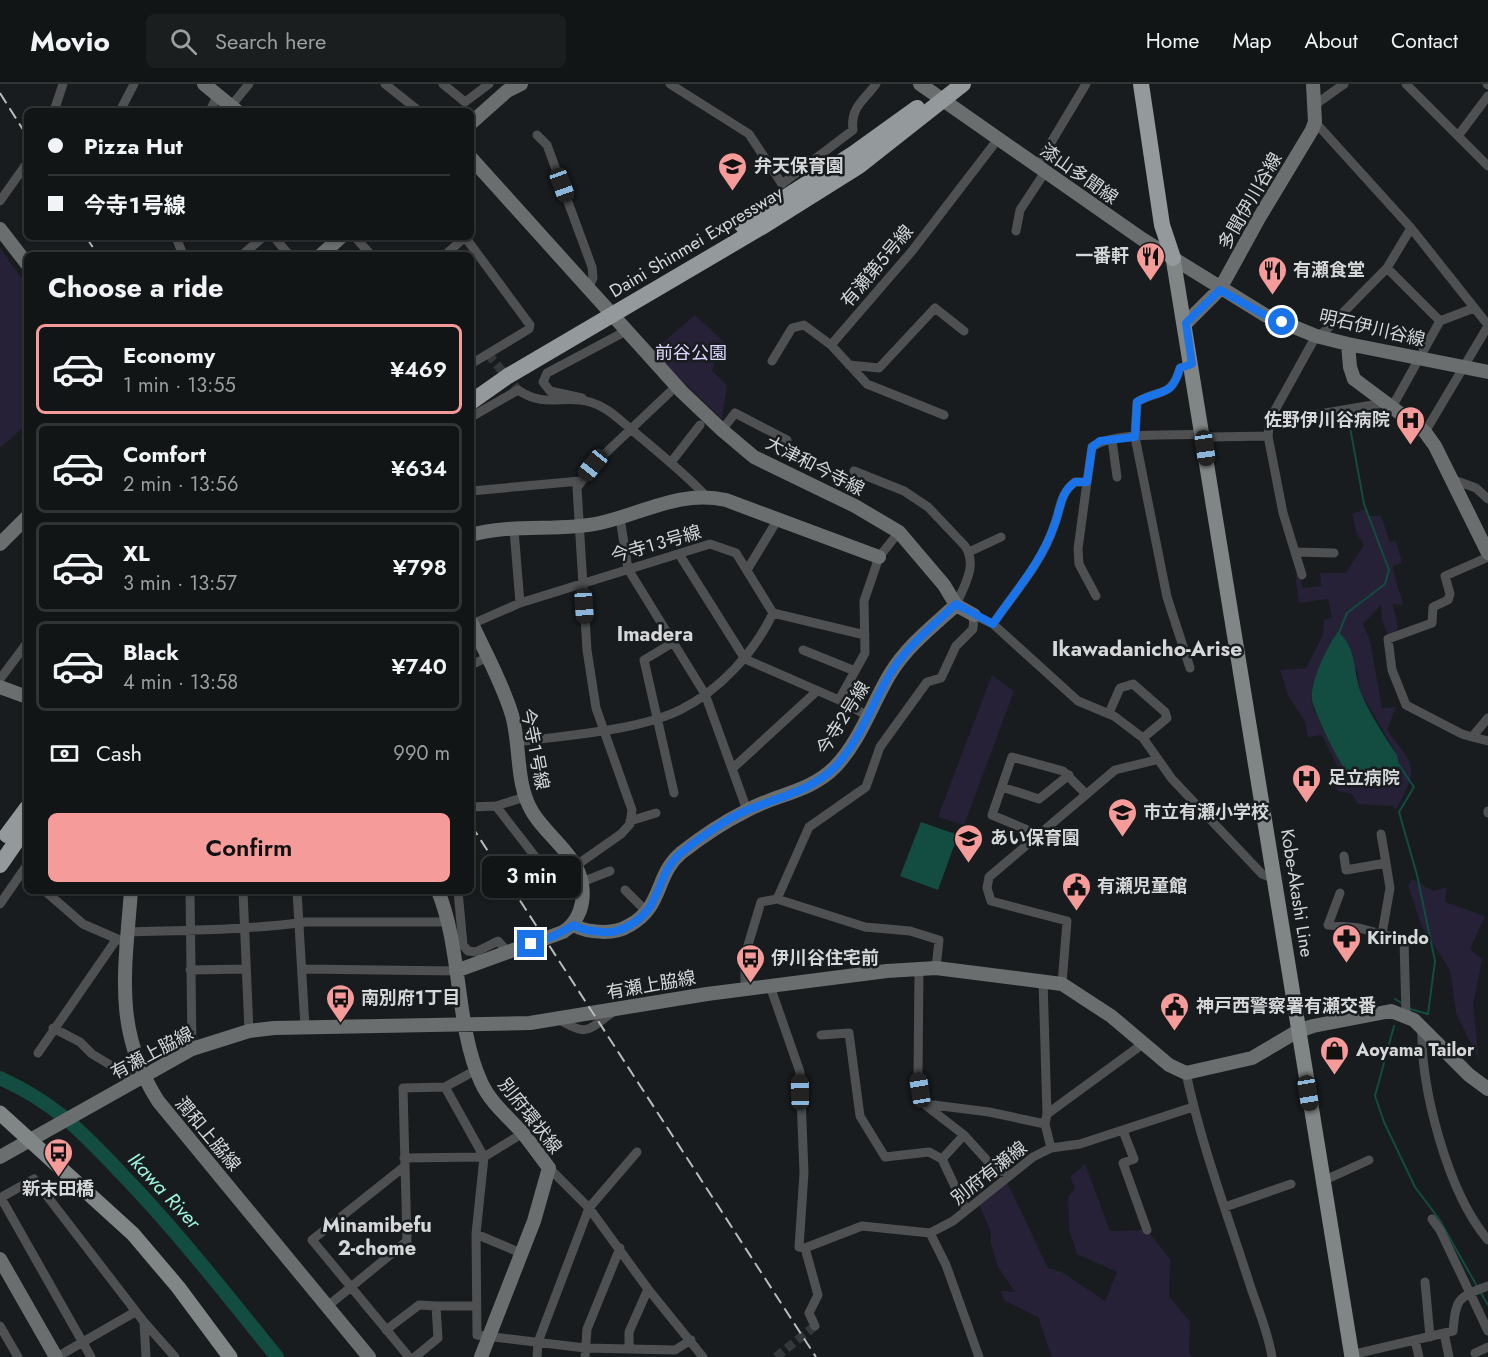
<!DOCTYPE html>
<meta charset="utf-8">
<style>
body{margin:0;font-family:Jost,"Noto Sans JP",sans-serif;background:#1b1e1f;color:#f1f3f6;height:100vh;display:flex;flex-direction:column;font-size:22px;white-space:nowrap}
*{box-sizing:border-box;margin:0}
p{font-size:20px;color:#9c9fa1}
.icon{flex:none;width:33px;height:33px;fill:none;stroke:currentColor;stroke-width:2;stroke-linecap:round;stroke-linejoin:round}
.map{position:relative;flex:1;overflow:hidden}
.panel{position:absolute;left:24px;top:168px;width:450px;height:642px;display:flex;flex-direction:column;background:#121516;border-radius:9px;box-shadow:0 2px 4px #0004,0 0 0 2px #313435}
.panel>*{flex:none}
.banner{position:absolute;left:24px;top:24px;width:450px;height:132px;border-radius:9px;box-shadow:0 2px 4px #0004,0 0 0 2px #313435;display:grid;align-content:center;height:132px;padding:0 24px;background:#121516}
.end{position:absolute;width:27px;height:27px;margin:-14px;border:8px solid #1a73e8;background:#fff;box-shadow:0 0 0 3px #fff}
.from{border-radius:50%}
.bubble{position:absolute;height:42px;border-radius:9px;background:#121516;box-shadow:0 2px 4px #0004,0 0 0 2px #313435;font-size:20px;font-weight:600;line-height:42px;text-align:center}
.car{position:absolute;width:18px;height:36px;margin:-18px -9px;border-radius:8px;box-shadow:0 0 4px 2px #0007;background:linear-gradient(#222 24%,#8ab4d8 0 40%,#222 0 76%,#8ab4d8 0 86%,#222 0)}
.banner b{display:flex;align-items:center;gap:21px;height:57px;font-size:22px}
.banner b+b{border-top:2px solid #313435}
.banner i{width:15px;height:15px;background:#f1f3f6}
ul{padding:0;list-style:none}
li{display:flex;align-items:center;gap:18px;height:90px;margin:0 12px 9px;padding:0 12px;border:3px solid #313435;border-radius:9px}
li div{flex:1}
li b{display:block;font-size:22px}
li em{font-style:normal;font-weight:600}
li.current{border-color:#f59b99}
li>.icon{width:54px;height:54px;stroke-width:1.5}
h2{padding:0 24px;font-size:27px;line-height:72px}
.pay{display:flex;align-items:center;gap:15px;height:66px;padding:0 24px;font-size:22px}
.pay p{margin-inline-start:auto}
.cta{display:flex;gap:12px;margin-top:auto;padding:12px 24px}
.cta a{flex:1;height:69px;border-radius:9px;background:#f59b99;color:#111;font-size:24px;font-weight:600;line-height:69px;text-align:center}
header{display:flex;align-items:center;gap:36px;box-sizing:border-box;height:84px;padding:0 30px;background:#121516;border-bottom:2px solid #313435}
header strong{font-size:28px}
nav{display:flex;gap:33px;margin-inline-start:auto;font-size:21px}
.search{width:420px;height:54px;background:#1b1e1f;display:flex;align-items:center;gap:15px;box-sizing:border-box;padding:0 21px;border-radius:9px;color:#9c9fa1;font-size:22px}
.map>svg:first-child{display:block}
.green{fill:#262136;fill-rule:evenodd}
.water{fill:#134c41}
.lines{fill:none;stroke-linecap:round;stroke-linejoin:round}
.stream{stroke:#134c41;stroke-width:2}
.river{stroke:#134c41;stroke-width:14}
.street-tunnel{stroke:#34383a;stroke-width:9;stroke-dasharray:9 4.5;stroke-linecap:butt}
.street{stroke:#4e5051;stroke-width:9}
.secondary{stroke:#6a6e6f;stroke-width:14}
.primary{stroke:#808586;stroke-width:15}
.highway{stroke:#949a9b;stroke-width:16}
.rail{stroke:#b8babc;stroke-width:2;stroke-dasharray:12 6;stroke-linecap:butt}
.route{stroke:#1a73e8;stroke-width:8}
.labels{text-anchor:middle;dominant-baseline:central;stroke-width:5;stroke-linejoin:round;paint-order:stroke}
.poi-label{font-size:18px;font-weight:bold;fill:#d5d7d9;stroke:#181c1e;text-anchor:start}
.street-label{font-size:18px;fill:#d5d7d9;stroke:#181c1e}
.park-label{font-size:18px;fill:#ded7ff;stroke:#181c1e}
.neighbourhood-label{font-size:20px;font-weight:bold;fill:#d5d7d9;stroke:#181c1e}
.water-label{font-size:20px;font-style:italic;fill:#9df6e0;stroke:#181c1e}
.quarter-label{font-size:21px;font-weight:bold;fill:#d5d7d9;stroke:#181c1e}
</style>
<header>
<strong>Movio</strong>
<div class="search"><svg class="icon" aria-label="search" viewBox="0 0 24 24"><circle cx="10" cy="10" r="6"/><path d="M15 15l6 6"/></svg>Search here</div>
<nav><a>Home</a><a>Map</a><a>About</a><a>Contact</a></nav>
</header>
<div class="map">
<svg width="1488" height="1273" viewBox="0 0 1488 1273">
<rect width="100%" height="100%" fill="#181c1e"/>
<path class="green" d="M 0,164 L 27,202 L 27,340 L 0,364 Z
M 695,231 L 723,257 L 712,287 L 727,301 L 722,335 L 652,268 Z
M 1365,425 L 1369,432 L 1381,432 L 1390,458 L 1396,457 L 1402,479 L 1393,482 C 1394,496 1400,506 1403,521 L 1393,520 L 1398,543 L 1396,550 L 1388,552 L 1382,536 L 1381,521 L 1363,540 L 1370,557 L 1382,624 L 1396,623 L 1387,646 C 1416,684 1419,682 1396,726 L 1393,722 L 1358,720 L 1352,710 L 1338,707 L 1335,701 L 1338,684 L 1322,651 L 1308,653 L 1305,638 L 1288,611 L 1280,586 L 1306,584 L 1323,551 L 1324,536 L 1332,533 L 1328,515 L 1299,519 L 1295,490 L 1299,491 L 1303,504 L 1321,502 L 1320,489 L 1346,489 L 1364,461 L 1357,450 L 1352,430 ZM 1357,585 L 1360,607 L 1397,671 L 1391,690 L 1372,695 L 1334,666 L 1314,626 L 1311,613 Z
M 992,591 L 1014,607 L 964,741 L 938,733 Z
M 1412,795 L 1434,807 L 1447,803 L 1445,818 L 1485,832 L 1470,865 L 1482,875 L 1473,921 L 1479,976 L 1456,929 L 1450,886 L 1422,843 L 1408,801 Z
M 1085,1080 L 1110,1147 L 1147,1146 L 1170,1175 L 1169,1212 L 1190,1238 L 1189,1268 L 1192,1273 L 1052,1273 L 1038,1233 L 1004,1216 L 1001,1207 L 1015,1208 L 998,1183 L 991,1160 L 991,1149 L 980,1122 L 1006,1096 L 1048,1184 L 1062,1188 L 1105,1217 L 1117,1188 L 1077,1170 L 1069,1145 L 1068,1113 L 1075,1104 L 1070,1093 Z"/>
<path class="water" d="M 1338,548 C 1357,563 1353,588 1361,609 C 1370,630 1384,652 1397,671 L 1399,681 C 1389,696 1361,700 1346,686 C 1339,680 1313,625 1312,616 C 1310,598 1327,562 1338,548 Z
M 921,738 L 958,751 L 938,806 L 900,792 Z"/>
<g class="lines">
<path class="stream" d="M 1338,551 L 1347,529 L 1385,500 L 1389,486 L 1364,420 L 1348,332
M 1396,680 L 1399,681 L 1414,703 L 1399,728 L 1417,791 L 1435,877 L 1428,930 L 1410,925
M 1395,915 L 1403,920
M 1394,942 L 1375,1012 L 1384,1038 L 1415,1103 L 1439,1135 L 1478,1204
M 1481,1209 L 1488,1221"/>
<path class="river" d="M 0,994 C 55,1019 80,1046 121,1089 C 177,1147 226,1210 277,1273"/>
<path class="street-tunnel" d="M 488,270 L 518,306
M 776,1273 L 815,1242"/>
<path class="street" d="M 385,0 L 419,27
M 443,0 L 465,18 L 489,0
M 670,0 L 749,50 L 782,100 L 853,46 C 850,23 864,17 876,0
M 1406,0 L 1488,82
M 1487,0 L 1488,1
M 1316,20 L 1344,0
M 231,22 L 249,0
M 54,27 L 63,0
M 120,27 L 134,0
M 210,27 L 218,10
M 1315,38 L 1411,144 L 1488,241
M 537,51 L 547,61 L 592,183 L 593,194 L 588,204
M 1458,52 L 1488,12
M 1037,82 L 1086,0
M 0,117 L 27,79
M 1016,147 L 1020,126 L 1045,88
M 176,153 L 183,171
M 274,153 L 289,171
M 355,153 L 371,171
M 242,171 L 263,153
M 445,171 L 465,153 L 530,241 L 529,245 L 471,280
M 1387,184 L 1440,237
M 831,261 L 867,300 L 944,331
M 772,277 L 792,244 L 804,241 L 831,261 L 912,167 L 998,55
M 849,281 L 879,284 L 935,224 L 964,247
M 582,314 L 550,307 L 543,298 L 547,289 L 626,247
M 1392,323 L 1440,237 L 1474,224
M 1314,331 L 1384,319
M 471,333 L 518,306 C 546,325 562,310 590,318 C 608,323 618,335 632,346 C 659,369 680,385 705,411
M 722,346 L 735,329 L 787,356
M 1425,348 L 1488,242
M 1268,352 L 1283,429 L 1302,491
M 1112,356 L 1117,393
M 672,377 L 700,341
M 854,387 L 904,407 L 928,423 L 965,462 C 978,481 964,502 956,521
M 1454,396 L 1476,404 L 1488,415
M 1087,398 L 1078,465 L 1079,480 L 1096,512
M 471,407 L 580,397
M 620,434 L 628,485 L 705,610 L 747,726
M 514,446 L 520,519
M 969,468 L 1001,453
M 1295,468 L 1334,469
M 679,470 L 745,575 L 839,616 L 868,632
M 1488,473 L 1445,492 L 1450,510 L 1448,516 L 1433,523 L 1432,539 L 1388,555 L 1392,586 L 1406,621 L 1462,650 L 1472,653 L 1488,634
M 747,486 L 778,435
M 773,529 L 865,551
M 472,540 L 520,519 L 710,460 L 736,469 L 773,529 C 754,569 720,606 680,626 C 637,647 566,651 518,658
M 993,540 C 1014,509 1042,479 1054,442 C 1061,425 1059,410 1075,398 L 1087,398 L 1092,363 C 1114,347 1175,352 1203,350 L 1211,353 L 1268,352 L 1270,335 L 1316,252 L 1324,248 L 1387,184 L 1411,144
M 674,558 L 644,576 L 674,709
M 803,566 L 855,587
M 471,581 L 488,573
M 1190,584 L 1167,513 L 1135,353 L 1137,318 C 1160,304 1171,315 1180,284 L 1192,280
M 0,595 L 27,559
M 839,616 L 865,569 L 864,517 L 879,473 L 899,448
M 1109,629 L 1120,604 L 1133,600 L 1165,628 L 1167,634 L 1143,654
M 1472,653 L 1488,657
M 732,685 L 817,607
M 1002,703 L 1039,715 L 1069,691
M 496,722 L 554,797 L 621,750 L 630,740 L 632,726 L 596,624 L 587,566 L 577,404 L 593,381 L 670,308
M 471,723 L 496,722 L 525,713
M 1488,727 L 1488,729
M 630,737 L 656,729
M 1037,750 L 992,731 L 1012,673 L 1063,687 L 1086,710
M 1381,750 L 1386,779
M 1344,772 L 1346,786 L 1386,779 L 1390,804 L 1382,850
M 582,798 L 610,787
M 625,806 L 647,828
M 45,807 L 83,840 L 122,857
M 190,807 L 192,965
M 243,807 L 249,947
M 297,807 L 305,943
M 458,807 L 463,861 L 468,867 L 476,868 L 498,857 L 507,867
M 1340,809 L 1328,841 L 1359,844 L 1404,856 L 1406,930
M 777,815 L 865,843 L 910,847 L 939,856 L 936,884
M 0,820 L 27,781
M 128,848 C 187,846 247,846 306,838 L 447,838
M 303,885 L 456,887
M 919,885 L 918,992 L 924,1020 L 964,1051 L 994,1084 L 1009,1090
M 190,886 L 246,885
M 1043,896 L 1047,1030
M 1062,900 L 1067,837 L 991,817 L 987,804 L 989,793 L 1115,686 L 1156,676
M 770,902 L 800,988 L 804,1089 L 799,1163 L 805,1164
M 745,905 L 745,871 L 761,818 L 777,815 L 809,743 L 866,703 L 880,663 L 927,598 L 941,594 L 956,562 L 973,545 L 974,531 L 993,540 L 1078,617 L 1114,632 L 1143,654 L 1172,695 L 1262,790 L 1275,795
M 558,935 C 588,953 586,947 613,928
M 1422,942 C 1420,1004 1448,1109 1488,1156
M 53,944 L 80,958 L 92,970 L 127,991 L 132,1000
M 821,951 L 849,949 L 860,1032 L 885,1073 L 929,1068 L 942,1075 L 966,1126
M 38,969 L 116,856
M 1186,989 C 1201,1060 1227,1129 1249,1198 C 1257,1223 1268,1247 1272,1273
M 445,1003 L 476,986
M 926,1020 L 989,1028 L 1045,1040
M 1123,1047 L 1134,1075 L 1123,1079 L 1147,1146
M 1051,1064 L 1045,1040 L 1047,1030 L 1144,959
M 404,1074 L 484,1073 L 523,1049
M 942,1075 L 964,1051
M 405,1082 L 312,1156 L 409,1273
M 549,1084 L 589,1124 L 648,1205 L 703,1273
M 1323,1097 L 1369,1076
M 0,1114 L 34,1095 L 144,1238 L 146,1273
M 1,1114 L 91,1273
M 1225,1123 L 1291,1100
M 1432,1135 L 1440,1146 L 1488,1247
M 930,1149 L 946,1181 L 979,1273
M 476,1150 L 477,1251 L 585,1264 L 675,1266 L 691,1256
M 805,1164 L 862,1142 L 930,1149 L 953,1137 L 1033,1073 L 1051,1064 L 1080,1060 L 1193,1023
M 805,1164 L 818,1211 L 809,1229 L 815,1242
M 1425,1198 L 1430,1253
M 329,1221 L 407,1157 L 403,1004 L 445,1003 L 484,1073 L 476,1150 L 521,1169
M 436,1222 L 476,1222
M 144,1238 L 175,1273
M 0,1242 L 18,1273
M 386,1246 L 419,1221 L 436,1222 L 438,1254 L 415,1273
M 1444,1249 L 1449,1273
M 1415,1256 L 1419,1273
M 629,1263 L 629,1248 L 648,1205
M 1475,1269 L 1488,1263
M 1351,1271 L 1453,1247 C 1456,1215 1457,1213 1488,1202
M 57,1273 L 135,1228
M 537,1273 L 538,1258 L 589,1124 L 637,1068
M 585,1273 L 587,1245 L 620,1164"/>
<path class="secondary" d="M 204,0 L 237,27
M 920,0 L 1142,155 L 1265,231 L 1316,252 L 1348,260 L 1488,288
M 471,39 L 507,7 L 521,0
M 471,74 L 682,308 L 722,346 L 754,373 L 855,422 L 899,448 L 944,501 L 956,521 L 974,531
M 0,145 L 27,180
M 321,171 L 341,153
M 1186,239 L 1220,205 L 1259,134 L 1312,46 L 1315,38 L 1313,0
M 1348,260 L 1350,283 L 1354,295 L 1425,348 L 1435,362 L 1488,469
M 471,451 C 512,439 559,448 600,439 C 644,429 680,406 726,416 L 879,473
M 0,460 L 27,433
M 0,603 L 27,613
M 131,807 C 125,887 113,946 158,1017 L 369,1273
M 438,807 C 462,865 455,941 481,998 C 490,1018 507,1032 521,1047 C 531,1059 540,1072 549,1084 L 534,1137 L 481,1273
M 574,841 C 583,847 593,847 604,848 C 613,848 622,846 630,841 C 663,823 655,791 681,769 C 700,754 724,738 746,727 C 776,710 809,709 835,683 C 860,657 872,620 890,590 C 907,562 933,542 956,521
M 456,887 L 563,848 C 579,838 585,819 582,800 C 578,772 547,752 533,729 C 515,701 521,662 512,631 C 502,598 485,568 471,538
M 0,1073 L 192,965 L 249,947 L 274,944 L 530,939 L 707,910 L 887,887 L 936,884 L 1062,900 L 1111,932 L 1169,981 L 1186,989 L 1252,974 L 1298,947 L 1313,942 L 1391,927 L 1414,936 L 1469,991 L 1488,1005
M 0,1175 L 56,1273"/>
<path class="primary" d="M 1173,174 L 1352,1273
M 0,1029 L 133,1150 L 178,1203 L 230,1273"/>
<path class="highway" d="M 1141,0 L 1162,141 L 1173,174
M 742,141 L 853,70 L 917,24
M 471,318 L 508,292 L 765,141 L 859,82 L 963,0
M 7,751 L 27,724
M 0,781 L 27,742"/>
<path class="rail" d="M 0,9 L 27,52
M 86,153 L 98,171
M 471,741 L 816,1273"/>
</g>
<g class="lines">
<path class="route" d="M 531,860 L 554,852 L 574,841 C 583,847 593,847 604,848 C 613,849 622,846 630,841 C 663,823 655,791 681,769 C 698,755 729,733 750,725 C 779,713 811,707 835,683 C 860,657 872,620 890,590 C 907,562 933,542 956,520 L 993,540 C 1014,509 1041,479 1054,442 C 1061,425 1059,410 1075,398 L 1087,398 L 1092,363 L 1100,357 L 1135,353 L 1137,318 C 1160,304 1171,315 1180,284 L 1192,280 L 1186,239 L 1220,206 L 1265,231 L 1282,238"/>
</g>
<defs>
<symbol id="school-pin" viewBox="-11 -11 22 30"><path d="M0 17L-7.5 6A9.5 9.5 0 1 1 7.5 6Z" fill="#f59b99" stroke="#181c1e"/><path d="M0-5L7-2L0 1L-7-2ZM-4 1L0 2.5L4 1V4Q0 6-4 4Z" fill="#111"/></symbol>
<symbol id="restaurant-pin" viewBox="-11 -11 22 30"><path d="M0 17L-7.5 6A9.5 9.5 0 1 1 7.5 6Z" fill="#f59b99" stroke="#181c1e"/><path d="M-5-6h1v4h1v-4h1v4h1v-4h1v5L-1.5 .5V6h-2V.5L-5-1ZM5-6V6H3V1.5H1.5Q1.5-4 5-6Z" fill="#111"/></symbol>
<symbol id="hospital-pin" viewBox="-11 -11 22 30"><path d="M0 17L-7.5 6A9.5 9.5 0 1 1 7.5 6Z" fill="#f59b99" stroke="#181c1e"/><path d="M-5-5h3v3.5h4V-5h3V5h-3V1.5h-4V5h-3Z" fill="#111"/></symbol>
<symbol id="civic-pin" viewBox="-11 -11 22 30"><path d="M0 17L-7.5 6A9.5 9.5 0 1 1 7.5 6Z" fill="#f59b99" stroke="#181c1e"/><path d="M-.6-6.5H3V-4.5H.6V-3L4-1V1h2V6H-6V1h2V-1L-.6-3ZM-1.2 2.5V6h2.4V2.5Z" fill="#111"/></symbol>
<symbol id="pharmacy-pin" viewBox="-11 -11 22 30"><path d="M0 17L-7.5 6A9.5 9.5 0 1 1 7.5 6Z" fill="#f59b99" stroke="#181c1e"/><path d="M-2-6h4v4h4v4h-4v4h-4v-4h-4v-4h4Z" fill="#111"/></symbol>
<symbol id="bus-pin" viewBox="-11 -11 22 30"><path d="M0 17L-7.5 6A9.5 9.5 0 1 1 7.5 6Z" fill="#f59b99" stroke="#181c1e"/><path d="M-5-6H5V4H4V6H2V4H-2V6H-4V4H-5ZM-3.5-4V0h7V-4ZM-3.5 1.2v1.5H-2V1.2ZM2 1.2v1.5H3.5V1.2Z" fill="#111"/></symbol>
<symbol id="shop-pin" viewBox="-11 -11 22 30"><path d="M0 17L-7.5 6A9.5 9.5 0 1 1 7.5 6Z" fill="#f59b99" stroke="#181c1e"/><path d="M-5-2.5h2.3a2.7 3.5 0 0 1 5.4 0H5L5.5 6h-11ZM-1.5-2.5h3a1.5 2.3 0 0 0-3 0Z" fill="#111"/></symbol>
</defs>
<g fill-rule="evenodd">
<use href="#school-pin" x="716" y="66" width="33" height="45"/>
<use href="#restaurant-pin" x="1134" y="156" width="33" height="45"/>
<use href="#restaurant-pin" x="1256" y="170" width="33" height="45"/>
<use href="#hospital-pin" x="1394" y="320" width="33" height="45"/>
<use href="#hospital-pin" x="1290" y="678" width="33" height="45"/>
<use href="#school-pin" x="1106" y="712" width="33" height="45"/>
<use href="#school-pin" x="952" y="738" width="33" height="45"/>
<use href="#civic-pin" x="1060" y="786" width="33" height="45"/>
<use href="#pharmacy-pin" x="1330" y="838" width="33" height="45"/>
<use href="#bus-pin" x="734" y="858" width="33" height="45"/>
<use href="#bus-pin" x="324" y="898" width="33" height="45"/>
<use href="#civic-pin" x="1158" y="906" width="33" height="45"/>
<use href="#shop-pin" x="1318" y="950" width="33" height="45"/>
<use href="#bus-pin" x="42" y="1052" width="33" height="45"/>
</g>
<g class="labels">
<g class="poi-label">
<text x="754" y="82">弁天保育園</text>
<text x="1129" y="172" text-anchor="end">一番軒</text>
<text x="1293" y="186">有瀬食堂</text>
<text x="1390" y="336" text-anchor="end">佐野伊川谷病院</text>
<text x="1328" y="694">足立病院</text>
<text x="1143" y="728">市立有瀬小学校</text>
<text x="990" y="754">あい保育園</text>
<text x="1097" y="802">有瀬児童館</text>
<text x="1367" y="854">Kirindo</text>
<text x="771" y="874">伊川谷住宅前</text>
<text x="361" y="914">南別府1丁目</text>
<text x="1196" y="922">神戸西警察署有瀬交番</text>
<text x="1356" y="966">Aoyama Tailor</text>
<text x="58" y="1105" text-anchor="middle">新末田橋</text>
</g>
<g class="street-label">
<text transform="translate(1079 90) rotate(35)">漆山多聞線</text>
<text transform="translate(1250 117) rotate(-60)">多聞伊川谷線</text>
<text transform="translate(696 158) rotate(-31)">Daini Shinmei Expressway</text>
<text transform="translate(877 182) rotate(-50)">有瀬第５号線</text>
<text transform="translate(1372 244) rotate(13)">明石伊川谷線</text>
<text transform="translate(815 382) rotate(27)">大津和今寺線</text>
<text transform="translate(656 460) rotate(-16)">今寺１３号線</text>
<text transform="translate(843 634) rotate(-58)">今寺２号線</text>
<text transform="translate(535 665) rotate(79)">今寺１号線</text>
<text transform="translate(1297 809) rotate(81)">Kobe-Akashi Line</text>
<text transform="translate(651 901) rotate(-10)">有瀬上脇線</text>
<text transform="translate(152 969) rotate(-28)">有瀬上脇線</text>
<text transform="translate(530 1032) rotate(52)">別府環状線</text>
<text transform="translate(208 1050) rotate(50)">潤和上脇線</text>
<text transform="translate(989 1089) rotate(-38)">別府有瀬線</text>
</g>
<g class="park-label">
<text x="691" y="269">前谷公園</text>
</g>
<g class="neighbourhood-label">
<text x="655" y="550">Imadera</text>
<text x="377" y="1141">Minamibefu<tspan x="377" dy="23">2-chome</tspan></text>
</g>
<g class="water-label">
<text transform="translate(164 1107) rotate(47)">Ikawa River</text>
</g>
<g class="quarter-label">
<text x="1147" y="565">Ikawadanicho-Arise</text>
</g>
</g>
</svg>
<i class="end from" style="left:1282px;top:238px"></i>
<i class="end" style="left:531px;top:860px"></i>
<div class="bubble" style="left:482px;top:772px;width:99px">3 min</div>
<i class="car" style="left:562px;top:101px;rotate:160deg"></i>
<i class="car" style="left:1205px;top:364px;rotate:172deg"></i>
<i class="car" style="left:593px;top:381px;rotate:219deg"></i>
<i class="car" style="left:584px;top:522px;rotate:176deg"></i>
<i class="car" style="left:920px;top:1006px;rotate:351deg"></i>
<i class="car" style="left:800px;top:1008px;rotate:359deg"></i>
<i class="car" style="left:1308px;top:1009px;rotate:171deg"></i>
<div class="banner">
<b><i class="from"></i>Pizza Hut</b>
<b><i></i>今寺１号線</b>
</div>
<section class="panel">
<h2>Choose a ride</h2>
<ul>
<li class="current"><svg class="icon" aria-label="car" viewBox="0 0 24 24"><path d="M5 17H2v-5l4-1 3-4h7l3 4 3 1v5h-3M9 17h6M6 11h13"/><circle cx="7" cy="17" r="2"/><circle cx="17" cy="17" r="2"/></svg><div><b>Economy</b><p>1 min · 13:55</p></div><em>¥469</em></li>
<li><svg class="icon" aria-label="car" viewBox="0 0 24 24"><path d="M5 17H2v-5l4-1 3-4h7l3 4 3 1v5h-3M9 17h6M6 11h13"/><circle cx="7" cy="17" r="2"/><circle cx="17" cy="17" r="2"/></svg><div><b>Comfort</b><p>2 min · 13:56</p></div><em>¥634</em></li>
<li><svg class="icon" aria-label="car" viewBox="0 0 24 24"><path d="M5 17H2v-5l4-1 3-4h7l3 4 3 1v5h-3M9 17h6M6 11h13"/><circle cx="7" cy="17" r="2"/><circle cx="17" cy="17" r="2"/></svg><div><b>XL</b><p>3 min · 13:57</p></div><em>¥798</em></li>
<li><svg class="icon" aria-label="car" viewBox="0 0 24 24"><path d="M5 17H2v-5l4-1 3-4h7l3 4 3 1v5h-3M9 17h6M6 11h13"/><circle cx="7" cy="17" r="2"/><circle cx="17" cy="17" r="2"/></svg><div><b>Black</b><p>4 min · 13:58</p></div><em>¥740</em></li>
</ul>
<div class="pay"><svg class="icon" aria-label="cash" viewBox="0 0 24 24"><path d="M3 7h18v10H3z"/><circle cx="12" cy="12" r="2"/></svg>Cash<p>990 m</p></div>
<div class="cta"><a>Confirm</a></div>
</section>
</div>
